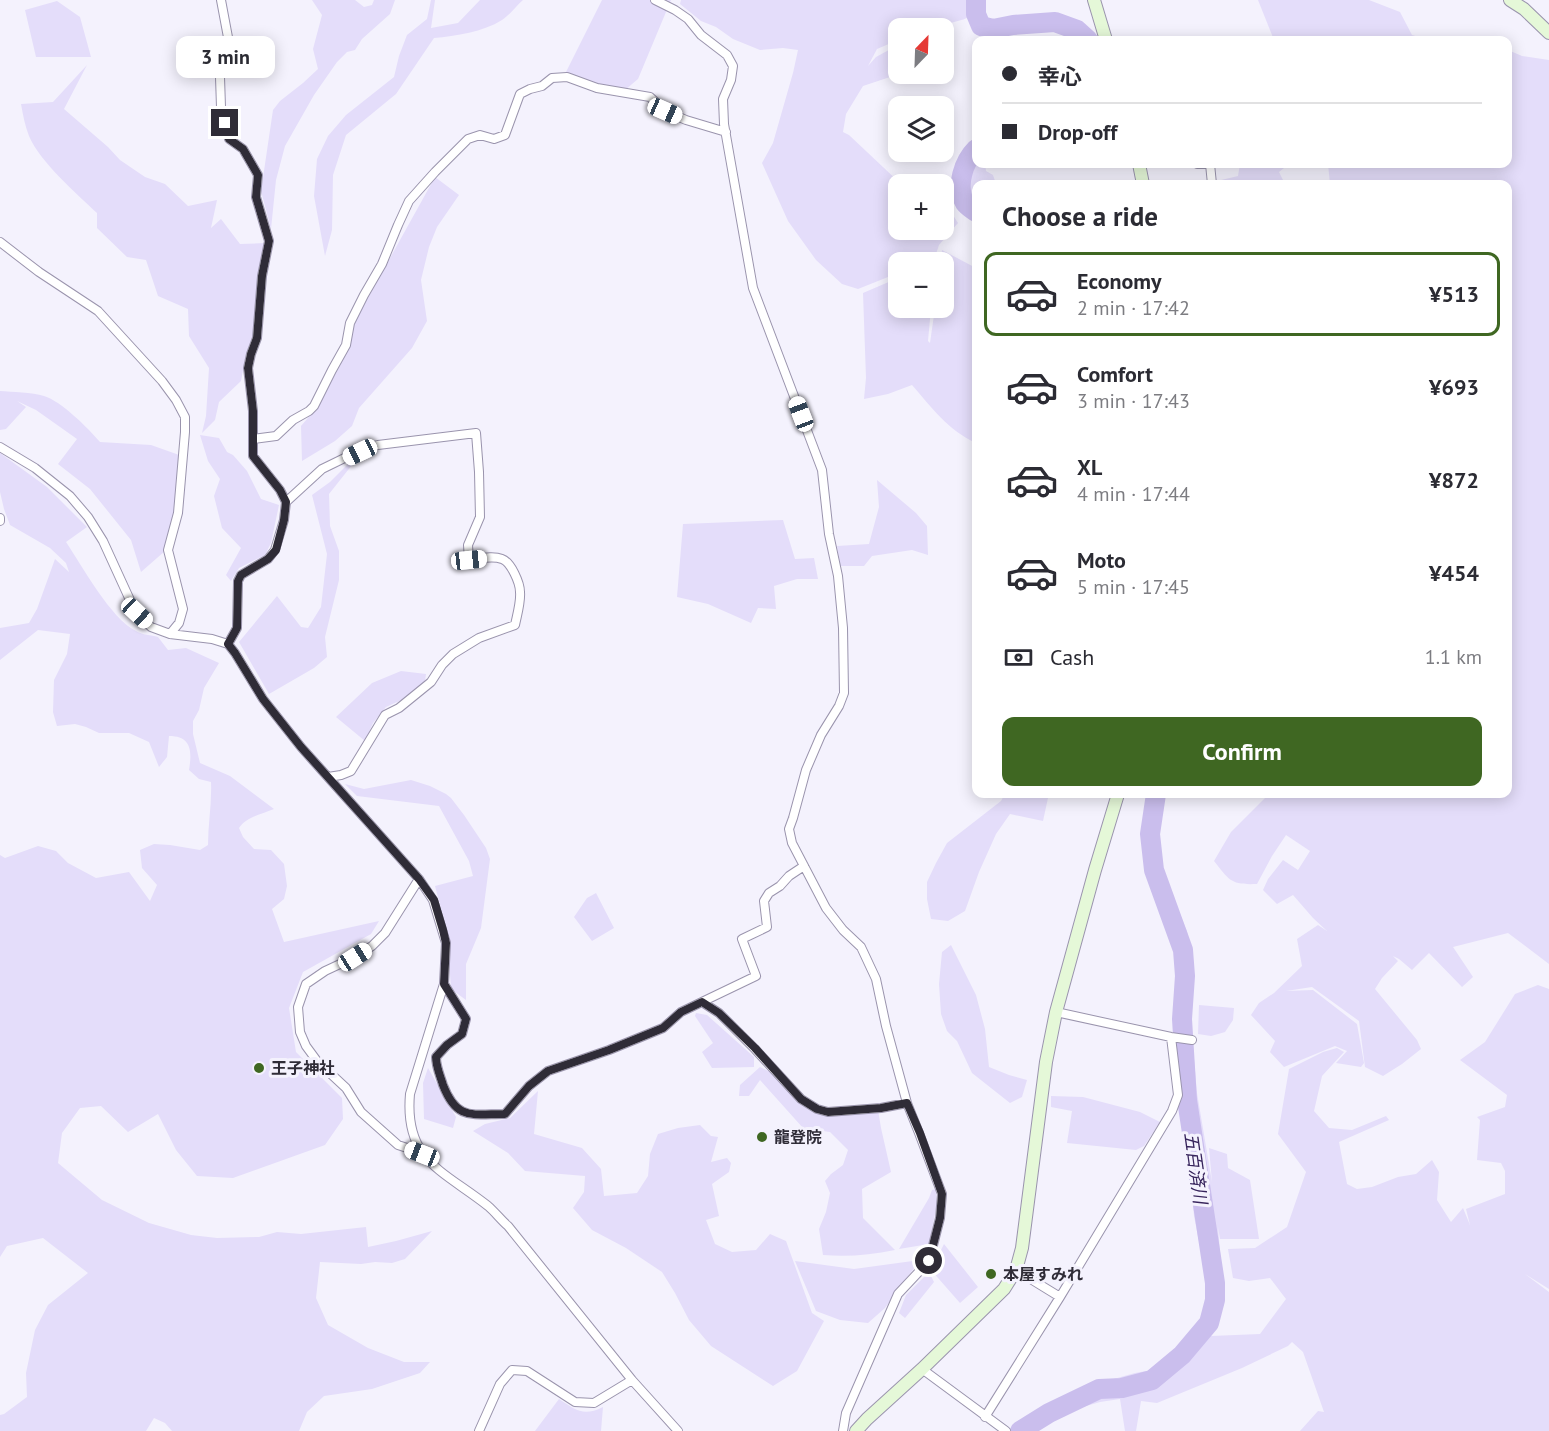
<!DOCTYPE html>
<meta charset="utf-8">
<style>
body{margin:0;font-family:"PT Sans","Noto Sans JP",sans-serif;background:#f2f2f3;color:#2b2b33;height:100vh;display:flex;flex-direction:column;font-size:22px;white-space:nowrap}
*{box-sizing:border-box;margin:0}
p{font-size:20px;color:#7c7c81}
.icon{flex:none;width:33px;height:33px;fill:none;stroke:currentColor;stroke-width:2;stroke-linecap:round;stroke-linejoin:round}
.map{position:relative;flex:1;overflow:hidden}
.side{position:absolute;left:972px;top:180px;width:540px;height:618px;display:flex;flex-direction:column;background:#fff;border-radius:12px;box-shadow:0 3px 15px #0003}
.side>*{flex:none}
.top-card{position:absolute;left:972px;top:36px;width:540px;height:132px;border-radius:12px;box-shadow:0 3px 15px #0003;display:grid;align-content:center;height:132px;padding:0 30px;background:#fff}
.needle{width:39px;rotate:23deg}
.tools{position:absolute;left:888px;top:18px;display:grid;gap:12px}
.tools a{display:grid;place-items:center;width:66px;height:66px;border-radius:12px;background:#fff;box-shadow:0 3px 15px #0003;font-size:30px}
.end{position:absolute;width:27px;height:27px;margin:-14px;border:8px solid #2f2c37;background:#fff;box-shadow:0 0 0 3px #fff}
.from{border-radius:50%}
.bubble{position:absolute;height:42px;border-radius:12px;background:#fff;box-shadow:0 3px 15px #0003;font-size:20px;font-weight:700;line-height:42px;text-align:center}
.car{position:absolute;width:18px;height:36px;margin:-18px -9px;border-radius:8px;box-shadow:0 0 4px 2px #0007;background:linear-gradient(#fff 24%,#345 0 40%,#fff 0 76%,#345 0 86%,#fff 0)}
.top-card b{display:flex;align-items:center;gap:21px;height:57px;font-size:22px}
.top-card b+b{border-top:2px solid #e1e1e2}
.top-card i{width:15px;height:15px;background:#2b2b33}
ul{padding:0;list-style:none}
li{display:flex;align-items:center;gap:18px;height:84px;margin:0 12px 9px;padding:0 18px;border:3px solid transparent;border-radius:12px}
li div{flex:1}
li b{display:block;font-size:22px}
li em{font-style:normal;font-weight:700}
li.selected{border-color:#3f6722}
li>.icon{width:54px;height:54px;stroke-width:1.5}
h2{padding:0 30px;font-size:27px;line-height:72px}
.pay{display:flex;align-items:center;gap:15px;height:66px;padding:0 30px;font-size:22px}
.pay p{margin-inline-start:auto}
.action{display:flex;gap:12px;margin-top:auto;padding:12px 30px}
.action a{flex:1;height:69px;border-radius:12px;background:#3f6722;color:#fff;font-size:24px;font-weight:700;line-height:69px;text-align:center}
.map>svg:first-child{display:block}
.green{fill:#e4ddfa}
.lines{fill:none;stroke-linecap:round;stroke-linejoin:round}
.river{stroke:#cabeed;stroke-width:20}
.street-casing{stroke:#9a94ad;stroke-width:10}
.secondary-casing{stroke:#9a94ad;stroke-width:14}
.street{stroke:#fff;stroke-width:8}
.secondary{stroke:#e5f8d8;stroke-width:12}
.route{stroke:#2f2c37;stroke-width:8}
.poi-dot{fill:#3f6722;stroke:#f4f2fd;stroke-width:2}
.labels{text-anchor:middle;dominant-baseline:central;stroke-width:6;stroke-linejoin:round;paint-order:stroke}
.poi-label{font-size:16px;font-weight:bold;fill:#2f2c37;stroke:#f4f2fd;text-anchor:start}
.water-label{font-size:18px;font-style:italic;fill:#37245c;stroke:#f4f2fd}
</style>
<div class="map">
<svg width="1549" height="1431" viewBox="0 0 1549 1431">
<rect width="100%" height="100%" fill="#f4f2fd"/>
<path class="green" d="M 312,0 L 355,0 L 364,7 L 372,5 L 374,0 L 395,0 L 390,14 L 362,39 L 355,50 L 347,52 L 337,62 L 314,95 L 285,146 L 276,180 L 271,229 L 261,191 L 273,110 L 280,101 L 303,83 L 318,69 L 313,49 L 322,15 Z
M 431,0 L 435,0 L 431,28 L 458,23 L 480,0 L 523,0 C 516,6 510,15 502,20 C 483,32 456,36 434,38 L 396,94 L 346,135 L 333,175 L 332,230 L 325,256 L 314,196 L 317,159 L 328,136 L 346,115 L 394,77 L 399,56 L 407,35 L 427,19 Z
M 602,0 L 671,0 L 638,79 L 625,90 L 602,86 L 565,74 Z
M 681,0 L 972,0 L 972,16 C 949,26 923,28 898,28 L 898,40 L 877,49 L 868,66 L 876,57 L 898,45 L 899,74 L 863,86 L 846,114 L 843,132 L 849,135 L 901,184 L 898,184 L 898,230 L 944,230 L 944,201 L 958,223 L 939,245 L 935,257 L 923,262 L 898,262 L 898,273 L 858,289 L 842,284 L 816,260 L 788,221 L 762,163 L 773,143 L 793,73 L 798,50 L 783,48 L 760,50 L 733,39 L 716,27 L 701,21 L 680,4 Z
M 1258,0 L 1369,0 L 1400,12 L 1412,35 L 1429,40 L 1274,40 Z
M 57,1 L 80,17 L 91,57 L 36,57 L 25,10 Z
M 1508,50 L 1522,56 L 1549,60 L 1549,964 L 1508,933 L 1453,947 L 1473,977 L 1462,987 L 1429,953 L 1412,970 L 1399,959 L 1393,956 L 1398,961 L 1382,978 L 1375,989 L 1417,1040 L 1421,1049 L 1402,1064 L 1383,1076 L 1365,1067 L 1359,1021 L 1312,987 L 1286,991 L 1313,990 L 1357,1024 L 1364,1063 L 1361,1067 L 1336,1063 L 1347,1051 L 1335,1046 L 1284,1067 L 1270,1052 L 1275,1041 L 1251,1015 L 1259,1003 L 1274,993 L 1302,966 L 1297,939 L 1318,925 L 1327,931 L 1313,918 L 1293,895 L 1277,904 L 1263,890 L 1268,879 L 1283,860 L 1298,870 L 1310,851 L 1286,835 L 1272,856 L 1257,884 C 1231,885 1230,881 1214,861 L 1231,832 L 1268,795 L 1274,794 L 1508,794 L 1508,184 L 1330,184 L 1328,164 L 1508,164 Z
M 87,65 L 64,109 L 108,147 L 120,160 L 145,177 L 165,184 L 188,206 L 217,200 L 211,228 L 221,219 L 240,244 L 266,243 L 254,332 L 246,354 L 241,381 L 219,402 L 215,420 L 202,433 L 206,416 L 209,368 L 189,336 L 188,309 L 158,296 L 146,260 L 127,257 L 97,228 L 97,213 C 76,193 40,162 29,136 C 25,126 23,115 21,104 L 53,102 Z
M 976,155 L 976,164 L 985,164 L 986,171 L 993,175 L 996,184 L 976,184 L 976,208 C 959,197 969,170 976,155 Z
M 1240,164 L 1289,164 L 1279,172 L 1283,180 L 1283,184 L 1218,184 L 1217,181 L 1238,176 Z
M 925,175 L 932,184 L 902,184 Z
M 435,177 L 459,195 L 437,227 L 429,247 L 421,280 L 427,321 L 412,348 L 359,408 L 352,426 L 335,441 L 302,461 L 301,426 L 319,405 L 350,346 L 354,323 Z
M 942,250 L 976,268 L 976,443 C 948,430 932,408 912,385 L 888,394 L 864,399 L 866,378 L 863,293 L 898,278 L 898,308 L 931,308 L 928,341 L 930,343 L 935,308 L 944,308 L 944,262 L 941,262 Z
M 0,391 C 12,392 32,392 44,396 C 61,401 88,428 100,442 L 151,445 L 182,456 L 173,517 L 165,551 L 141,572 L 131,540 L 90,489 L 58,464 L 77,439 L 36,410 L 17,401 L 26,407 L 6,429 L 0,430 Z
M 200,435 L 219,438 L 227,452 L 233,455 L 247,471 L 261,499 L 279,505 L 271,543 L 265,555 L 239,568 L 231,581 L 226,575 L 241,548 L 222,528 L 214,496 L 220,479 L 208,461 Z
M 0,453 L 47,487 L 87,527 L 66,542 C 82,566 111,619 136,631 C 142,635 151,635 158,637 L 168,650 L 186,648 L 219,663 L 204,688 L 199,710 L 193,721 L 193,734 L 200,763 L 230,776 L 274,809 C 262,814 246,817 239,828 L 243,837 L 254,849 L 271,850 L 284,864 L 287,886 L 284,899 L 272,909 L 284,942 L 379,921 L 371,934 L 303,972 L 289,1008 L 296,1052 L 342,1098 L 343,1119 L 325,1145 L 233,1178 L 197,1176 L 176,1150 L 158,1114 L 128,1132 L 101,1106 L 80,1108 L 62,1133 L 58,1163 L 102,1200 L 149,1223 L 191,1235 L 217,1238 L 259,1237 L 277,1232 L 301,1234 L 366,1227 L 368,1247 L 396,1241 L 432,1231 L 405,1259 L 392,1263 L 375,1262 L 361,1264 L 320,1262 L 316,1298 L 328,1325 L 368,1348 L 404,1362 L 430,1362 L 420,1373 L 372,1389 L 324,1396 L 307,1412 L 299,1431 L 172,1431 L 165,1423 L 154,1418 L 146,1431 L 0,1431 L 0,1415 L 4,1414 L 27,1397 L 26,1373 L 35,1330 L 48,1305 L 88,1273 L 43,1238 L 7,1246 L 0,1257 L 0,855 L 5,858 L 38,846 L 56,851 L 68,863 L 96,878 L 129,872 L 150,901 L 157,885 L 142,868 L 140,850 L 154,844 L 170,845 L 200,850 L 208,845 C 208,824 212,803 211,782 L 199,779 L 189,770 C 192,752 192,736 169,736 L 167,757 L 159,767 L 149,742 L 129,733 L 99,733 L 86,727 L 75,724 L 57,726 L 53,712 L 54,680 L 67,654 L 70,634 L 38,630 L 0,660 L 0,628 L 29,623 L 37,609 L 55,559 L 69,572 L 66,563 L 50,548 L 10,525 L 4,509 L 0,492 Z
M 349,463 L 352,465 L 329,494 L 330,526 L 339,551 L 339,580 L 325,637 L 327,657 L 314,668 L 269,694 L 239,642 L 277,596 L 301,627 L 308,628 L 321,607 L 327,554 L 312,495 L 330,482 Z
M 877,480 L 916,513 L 927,526 L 928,555 L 912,550 L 872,556 L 864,566 L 840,566 L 837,546 L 869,544 L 879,507 Z
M 783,520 L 795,559 L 814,558 L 818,579 L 797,579 L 774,586 L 776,609 L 758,608 L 751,623 L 708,604 L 677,597 L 683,524 Z
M 401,671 L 426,674 L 425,681 L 408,697 L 386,707 L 373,723 L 365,741 L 336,717 L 372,683 Z
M 411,780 L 430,786 L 446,794 L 451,798 L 464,815 L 486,848 L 490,859 L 481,928 L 466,964 L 466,1000 L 451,989 L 447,931 L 435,886 L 473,876 L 469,861 L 439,806 L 357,796 L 345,784 L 364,789 Z
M 1005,794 L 1054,794 L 1048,798 L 1043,821 L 1010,814 L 996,834 L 979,872 L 965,911 L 948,921 L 931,919 L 927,899 L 927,882 L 936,863 L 947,843 L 1001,801 Z
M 1151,794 L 1162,794 L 1156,838 L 1161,870 L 1187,931 L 1193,965 L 1190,1013 L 1197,1093 L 1212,1182 L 1209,1148 L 1227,1154 L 1228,1168 L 1250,1180 L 1259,1239 L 1220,1239 L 1218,1227 L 1223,1288 L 1211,1336 L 1260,1334 L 1286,1299 L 1270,1278 L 1249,1281 L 1233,1278 L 1228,1249 L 1255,1248 L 1287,1227 L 1306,1172 L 1278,1134 L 1289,1069 L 1323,1052 L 1337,1048 L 1344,1052 L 1322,1076 L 1314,1111 L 1329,1128 L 1352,1130 L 1386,1116 L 1389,1120 L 1339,1142 L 1347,1184 L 1357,1189 L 1372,1187 L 1398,1177 L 1416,1174 L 1432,1160 L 1439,1172 L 1437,1200 L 1451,1222 L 1463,1208 L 1470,1225 L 1466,1209 L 1505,1194 L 1505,1171 L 1501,1163 L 1477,1160 L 1480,1120 L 1477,1117 L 1505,1107 L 1507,1095 L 1460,1060 L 1485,1042 L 1515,994 L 1538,985 L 1549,989 L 1549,1289 L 1525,1274 L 1549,1292 L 1549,1431 L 1300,1431 L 1318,1411 L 1324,1412 L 1303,1352 L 1292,1342 L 1288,1346 L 1242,1368 L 1157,1403 L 1141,1401 L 1136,1431 L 1125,1431 L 1120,1399 L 1100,1402 L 1044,1418 L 1031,1431 L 1011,1431 L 1017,1425 L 1030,1416 L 1085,1387 L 1135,1373 L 1157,1369 L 1182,1348 L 1198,1327 L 1206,1315 L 1207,1283 L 1194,1216 L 1178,1044 L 1180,975 L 1175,942 L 1157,898 L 1146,848 Z
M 596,893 L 614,928 L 592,941 L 574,917 L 587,898 Z
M 951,945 L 976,995 L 985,1029 L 989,1067 L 1009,1075 L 1027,1080 L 1022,1097 L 1010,1103 L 972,1073 L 957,1041 L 947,1031 L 941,1014 L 939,984 L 942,952 Z
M 1199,1005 L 1234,1008 L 1233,1020 L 1225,1032 L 1211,1036 L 1198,1034 Z
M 696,1013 L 707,1015 L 754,1057 L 754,1067 L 712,1068 L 702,1052 L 713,1043 L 695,1016 Z
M 760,1067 L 777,1075 L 816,1110 L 878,1110 L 881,1128 L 891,1172 L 862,1189 L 863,1218 L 895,1250 C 870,1255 848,1257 823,1255 L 819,1229 L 826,1212 L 830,1193 L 825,1181 L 831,1174 L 843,1165 L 848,1150 L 830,1132 L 803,1128 L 760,1080 L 749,1096 L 739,1096 L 740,1085 Z
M 428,1068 L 456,1117 L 453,1128 L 424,1119 L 423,1083 Z
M 538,1091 L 534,1134 L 582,1148 L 601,1169 L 604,1196 L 637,1193 L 648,1176 L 650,1154 L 658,1134 L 678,1128 L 700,1125 L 711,1136 L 718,1137 L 711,1162 L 727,1158 L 731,1163 L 729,1172 L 712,1184 L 719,1216 L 706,1220 L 715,1244 L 732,1252 L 756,1250 L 770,1234 L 786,1241 L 812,1313 L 824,1321 L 797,1371 L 773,1386 L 711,1346 L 689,1320 L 675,1293 L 662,1272 L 626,1248 L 592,1230 L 573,1208 L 584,1192 L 585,1176 L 525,1171 L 508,1153 L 473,1131 L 485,1124 L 510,1118 Z
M 1051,1096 L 1083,1097 L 1140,1112 L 1160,1122 L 1144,1146 L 1136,1150 L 1067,1143 L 1072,1111 L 1051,1107 Z
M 936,1189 L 937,1204 L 929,1244 L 899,1249 L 929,1198 L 932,1190 Z
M 944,1244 L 978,1287 L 960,1303 L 931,1270 Z
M 920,1260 L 885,1308 L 868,1323 L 840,1320 L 816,1311 L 795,1261 L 854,1269 Z
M 929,1272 L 934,1282 L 905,1318 L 899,1313 L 906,1295 Z
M 559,1399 C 576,1410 583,1417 603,1407 L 601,1431 L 535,1431 Z"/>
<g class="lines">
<path class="river" d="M 976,0 L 976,14 L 981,26 L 993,29 L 1013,25 L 1055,22 L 1077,30 L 1088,40
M 976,149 C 964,161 955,186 965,203 C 968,207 972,209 976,212
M 1020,1431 L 1049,1413 L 1099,1389 L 1122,1388 L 1152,1380 L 1182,1355 L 1209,1323 L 1215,1300 L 1215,1283 L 1187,1100 L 1182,1019 L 1185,976 L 1183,950 L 1154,870 L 1150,834 L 1156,794"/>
<defs>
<path id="street" d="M 221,0 L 230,48 L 220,77 L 221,107 L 229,139 L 243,149 L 258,175 L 256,197 L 269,241 L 262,276 L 257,338 L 251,354 L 248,368 L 253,411 L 253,456 L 280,490 L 286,502 L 284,520 L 275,550 L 268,559 L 241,575 L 238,581 L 237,628 L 228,644
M 655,0 L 675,10 L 688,19 L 701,35 L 727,55 L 733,66 L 731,80 L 723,99 L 724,124 L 753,288 L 822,470 L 829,534 L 838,576 L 843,628 L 844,693 L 839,706 L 821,735 L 806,770 L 793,818 L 789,829 L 792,843 L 826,908 L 843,930 L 861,947 L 876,979 L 886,1026 L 907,1103 L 919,1133 L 942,1194 L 940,1218 L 929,1261 L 898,1294 L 846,1413 L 843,1431
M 1197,164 L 1210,164 L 1212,184
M 0,242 L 39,272 L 98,311 L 162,381 L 176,400 L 185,417 L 185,432 L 178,513 L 168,550 L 183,609 L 179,623 L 170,634
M 253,439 L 276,436 L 293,420 L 309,411 L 314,406 L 332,370 L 346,345 L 350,323 L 364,295 L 382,264 L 398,225 L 409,201 L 435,172 L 468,139 L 480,135 L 494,139 L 505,135 L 520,94 L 530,89 L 542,86 L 552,78 L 567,77 L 597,88 L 650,97 L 665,111 L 686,120 L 726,132
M 0,447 L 35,468 L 70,496 L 88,517 L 103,541 L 135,611 L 151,627 L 170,634 L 212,639 L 228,644 L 235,653 L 263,699 L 301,747 L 419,879 L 433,900 L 446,943 L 444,984 L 410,1094 C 404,1161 444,1171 488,1206 C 495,1212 501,1220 508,1226 L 632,1380 L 678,1431
M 286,502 L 322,469 L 365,448 L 378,445 L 476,433 L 479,472 L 480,517 L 468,545 L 469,560 C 479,559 492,555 502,559 C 511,562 520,583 520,592 C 521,602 517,615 515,625 L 479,638 L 453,654 L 442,665 L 431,682 L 399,708 L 385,715 L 351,771 L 341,775 L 328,777
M 0,518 L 0,521
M 419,879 L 385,933 L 372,946 L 355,957 L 325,971 L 306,984 L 298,1007 L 300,1032 L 306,1046 L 317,1061 L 346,1088 L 361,1112 L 398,1145 L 422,1153
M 444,984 L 466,1019 L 462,1034 L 447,1045 L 436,1057 C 436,1067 440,1075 443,1085 C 457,1121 472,1114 505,1114 L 529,1086 L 548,1071 L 609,1050 L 663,1028 L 681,1012 L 756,976 L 742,939 L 767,927 L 764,901 L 769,893 L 780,886 L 789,876 L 804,866
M 702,1002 L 719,1013 L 755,1049 L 801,1099 L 817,1109 L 828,1112 L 881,1108 L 907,1103
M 1056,1012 L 1171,1037 L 1192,1040
M 1016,1270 L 1060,1297
M 922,1369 L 1006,1431
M 985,1417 L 1060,1297 L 1172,1111 L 1178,1095 L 1171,1037
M 479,1431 L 500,1384 L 512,1370 L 527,1371 L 575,1402 L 594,1403 L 632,1380"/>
<path id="secondary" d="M 1094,0 L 1106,40
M 1510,0 L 1524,9 L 1549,33
M 1139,164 L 1143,184
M 856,1431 L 867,1419 L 922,1369 L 1004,1289 L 1016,1270 L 1022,1248 L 1046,1062 L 1056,1012 L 1095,870 L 1118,794"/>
</defs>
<use href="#street" class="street-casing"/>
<use href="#secondary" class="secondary-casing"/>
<use href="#street" class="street"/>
<use href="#secondary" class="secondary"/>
</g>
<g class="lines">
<path class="route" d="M 225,123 L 229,139 L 243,149 L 258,175 L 256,197 L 269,241 L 262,276 L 257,338 L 251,354 L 248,368 L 253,411 L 253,456 L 280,490 L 286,502 L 284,520 L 276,550 L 268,559 L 241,575 L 238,581 L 237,628 L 228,644 L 235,653 L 263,699 L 301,747 L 419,879 L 434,900 L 443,930 L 446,943 L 444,984 L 466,1019 L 462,1034 L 447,1045 L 436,1057 C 436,1067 440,1075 443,1085 C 457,1121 472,1114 505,1114 L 529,1086 L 548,1071 L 609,1050 L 663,1028 L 681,1012 L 702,1002 L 719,1013 L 755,1048 L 801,1099 L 817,1109 L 828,1112 L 881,1108 L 907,1103 L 920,1133 L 942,1194 L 940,1218 L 929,1261"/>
</g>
<g class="poi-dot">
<circle cx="259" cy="1068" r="6"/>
<circle cx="762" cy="1137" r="6"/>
<circle cx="991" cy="1274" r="6"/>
</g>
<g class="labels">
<g class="poi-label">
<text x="271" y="1068">王子神社</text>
<text x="774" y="1137">龍登院</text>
<text x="1003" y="1274">本屋すみれ</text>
</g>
<g class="water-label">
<text transform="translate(1196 1168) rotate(82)">五百済川</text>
</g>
</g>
</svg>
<div class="tools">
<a><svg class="needle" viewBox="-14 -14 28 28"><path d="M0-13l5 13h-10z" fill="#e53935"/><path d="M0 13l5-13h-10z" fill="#7c7c81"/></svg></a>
<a><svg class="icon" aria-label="layers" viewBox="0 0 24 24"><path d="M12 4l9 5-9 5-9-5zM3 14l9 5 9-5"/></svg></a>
<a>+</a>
<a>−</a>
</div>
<i class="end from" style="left:929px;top:1261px"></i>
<i class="end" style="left:225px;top:123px"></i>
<div class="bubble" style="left:176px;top:36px;width:99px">3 min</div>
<i class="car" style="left:665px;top:111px;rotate:114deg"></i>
<i class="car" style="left:801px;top:414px;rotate:339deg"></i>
<i class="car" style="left:360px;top:452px;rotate:245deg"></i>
<i class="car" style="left:469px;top:560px;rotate:84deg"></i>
<i class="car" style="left:137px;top:613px;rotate:133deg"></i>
<i class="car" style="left:355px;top:957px;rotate:58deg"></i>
<i class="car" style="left:422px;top:1154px;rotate:291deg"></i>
<div class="top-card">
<b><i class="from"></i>幸心</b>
<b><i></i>Drop-off</b>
</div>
<section class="side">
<h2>Choose a ride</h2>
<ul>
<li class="selected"><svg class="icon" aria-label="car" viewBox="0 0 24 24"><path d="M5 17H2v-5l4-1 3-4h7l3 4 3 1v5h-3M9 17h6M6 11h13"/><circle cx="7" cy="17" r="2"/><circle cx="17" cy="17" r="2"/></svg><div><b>Economy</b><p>2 min · 17:42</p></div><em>¥513</em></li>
<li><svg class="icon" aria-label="car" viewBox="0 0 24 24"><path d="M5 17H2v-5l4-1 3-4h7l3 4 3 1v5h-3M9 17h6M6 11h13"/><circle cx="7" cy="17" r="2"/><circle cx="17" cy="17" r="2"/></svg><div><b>Comfort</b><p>3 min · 17:43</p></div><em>¥693</em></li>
<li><svg class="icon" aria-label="car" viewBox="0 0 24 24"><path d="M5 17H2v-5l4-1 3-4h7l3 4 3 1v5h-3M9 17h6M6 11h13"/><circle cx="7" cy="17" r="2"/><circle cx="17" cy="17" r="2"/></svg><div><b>XL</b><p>4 min · 17:44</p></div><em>¥872</em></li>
<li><svg class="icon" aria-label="car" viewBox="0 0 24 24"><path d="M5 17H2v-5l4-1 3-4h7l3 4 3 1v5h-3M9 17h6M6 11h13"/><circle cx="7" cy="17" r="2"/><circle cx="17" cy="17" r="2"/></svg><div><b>Moto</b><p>5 min · 17:45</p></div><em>¥454</em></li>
</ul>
<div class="pay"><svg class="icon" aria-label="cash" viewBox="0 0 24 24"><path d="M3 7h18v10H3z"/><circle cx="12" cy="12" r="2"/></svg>Cash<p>1.1 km</p></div>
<div class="action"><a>Confirm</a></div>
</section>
</div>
